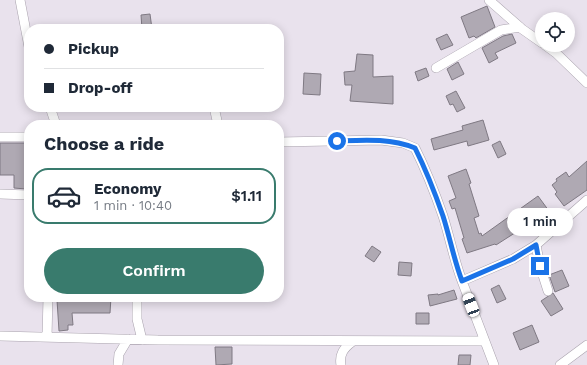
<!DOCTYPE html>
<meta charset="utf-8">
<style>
body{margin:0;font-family:"Work Sans",sans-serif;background:#f2f2f3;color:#1f2937;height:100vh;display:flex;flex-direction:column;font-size:15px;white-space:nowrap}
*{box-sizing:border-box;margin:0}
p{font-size:13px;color:#747a83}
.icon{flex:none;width:22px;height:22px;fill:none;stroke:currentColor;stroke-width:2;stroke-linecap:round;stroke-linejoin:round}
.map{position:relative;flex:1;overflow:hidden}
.drawer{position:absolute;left:24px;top:120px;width:260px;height:182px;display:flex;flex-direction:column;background:#fff;border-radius:16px;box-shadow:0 2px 10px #0003}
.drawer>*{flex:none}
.guide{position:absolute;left:24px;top:24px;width:260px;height:88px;border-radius:16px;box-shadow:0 2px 10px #0003;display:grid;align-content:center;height:88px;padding:0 20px;background:#fff}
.buttons{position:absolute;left:535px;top:12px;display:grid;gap:8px}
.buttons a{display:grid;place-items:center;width:40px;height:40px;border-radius:50%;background:#fff;box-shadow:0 2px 10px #0003;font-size:20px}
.end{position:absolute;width:18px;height:18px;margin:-9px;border:5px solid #1a73e8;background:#fff;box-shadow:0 0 0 2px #fff}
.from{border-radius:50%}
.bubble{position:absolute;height:28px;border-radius:14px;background:#fff;box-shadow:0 2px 10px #0003;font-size:13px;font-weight:600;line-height:28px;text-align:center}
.car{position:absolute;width:12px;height:24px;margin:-12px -6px;border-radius:5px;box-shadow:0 0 3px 1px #0007;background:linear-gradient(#fff 24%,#345 0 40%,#fff 0 76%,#345 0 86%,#fff 0)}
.guide b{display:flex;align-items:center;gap:14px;height:38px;font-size:15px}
.guide b+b{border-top:1px solid #e0e1e3}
.guide i{width:10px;height:10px;background:#1f2937}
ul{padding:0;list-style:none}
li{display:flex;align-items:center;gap:12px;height:56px;margin:0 8px 6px;padding:0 12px;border:2px solid #e0e1e3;border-radius:16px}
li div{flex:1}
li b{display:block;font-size:15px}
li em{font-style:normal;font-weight:600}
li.current{border-color:#397b6d}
li>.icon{width:36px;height:36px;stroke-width:1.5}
h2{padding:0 20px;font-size:18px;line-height:48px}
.cta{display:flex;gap:8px;margin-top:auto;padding:8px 20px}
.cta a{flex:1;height:46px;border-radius:24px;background:#397b6d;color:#fff;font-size:16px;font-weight:600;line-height:46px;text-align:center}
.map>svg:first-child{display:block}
.building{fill:#afa9b3;stroke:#7f7983}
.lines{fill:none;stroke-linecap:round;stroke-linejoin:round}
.minor-casing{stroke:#aaa3ae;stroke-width:10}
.minor{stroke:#fff;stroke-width:9}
.route{stroke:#1a73e8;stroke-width:5}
</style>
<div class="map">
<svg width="587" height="365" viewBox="0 0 587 365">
<rect width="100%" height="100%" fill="#e9e2ed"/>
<path class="building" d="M 487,6 L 495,27 L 476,38 L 474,36 L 469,38 L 461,17 Z
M 150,14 L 152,29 L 142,29 L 141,15 Z
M 447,34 L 453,45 L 441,50 L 436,39 Z
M 512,34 L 516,43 L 495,53 L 498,58 L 489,63 L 482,48 L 503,36 Z
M 357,54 L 373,55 L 373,77 L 393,76 L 393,104 L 350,101 L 352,85 L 345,85 L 344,72 L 355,71 Z
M 458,62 L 464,74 L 452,80 L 447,69 Z
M 426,68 L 429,76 L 418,81 L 415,72 Z
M 304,73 L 321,74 L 320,95 L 303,94 Z
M 456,91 L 465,108 L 457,112 L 453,104 L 450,105 L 446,96 Z
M 483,120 L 489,140 L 468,146 L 467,141 L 434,150 L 431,139 L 463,130 L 462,126 Z
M 500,141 L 506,154 L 498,158 L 492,145 Z
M 0,143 L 26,143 L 26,167 L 29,168 L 29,184 L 26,183 L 26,189 L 14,188 L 14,175 L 0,175 Z
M 587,161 L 587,190 L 564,206 L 555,194 L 557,192 L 552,185 L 557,181 L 556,179 L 566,172 L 569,177 Z
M 466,169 L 471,183 L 469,184 L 479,216 L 474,218 L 479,234 L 481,233 L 482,236 L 538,196 L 549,211 L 543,216 L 544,218 L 523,233 L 521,229 L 496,245 L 495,244 L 467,253 L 462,239 L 464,238 L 455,208 L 452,209 L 449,201 L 456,198 L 448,176 Z
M 372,246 L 381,252 L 374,262 L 365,256 Z
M 399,262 L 412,263 L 411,276 L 398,275 Z
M 562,270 L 569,286 L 555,292 L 549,275 Z
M 499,285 L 506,299 L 497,303 L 491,289 Z
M 454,290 L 457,299 L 430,306 L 428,295 L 438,294 L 438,295 Z
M 553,293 L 563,309 L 551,316 L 541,301 Z
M 59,297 L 111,297 L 110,313 L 72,313 L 73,325 L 68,325 L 68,330 L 59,331 L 57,300 L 59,300 Z
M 416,313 L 429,313 L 429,324 L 416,324 Z
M 532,325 L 539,342 L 520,350 L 513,333 Z
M 215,347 L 232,347 L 232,364 L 216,365 Z
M 459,355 L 471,355 L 470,365 L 458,365 Z"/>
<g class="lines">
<defs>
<path id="minor" d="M 20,0 L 29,47
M 489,0 L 522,29 L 542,43
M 545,45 L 556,53 L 587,83
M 436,68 L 501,30 L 520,27
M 50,107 L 56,125
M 214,107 L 218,125
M 0,137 L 29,137
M 279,142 L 381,140 L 403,143 L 415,148 C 426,170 435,193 443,216 C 450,238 454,260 462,281 L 513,259 L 536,245 L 587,200
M 0,194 L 29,195
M 536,245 L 540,266 L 548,291
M 462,281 L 494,365
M 137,297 L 137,319 L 142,340
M 0,336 L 158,340 L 485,341
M 47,337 L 48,297
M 118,365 L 119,354 L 128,339
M 341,365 C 339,354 344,348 352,342
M 560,365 L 587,345"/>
</defs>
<use href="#minor" class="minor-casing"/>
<use href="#minor" class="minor"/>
</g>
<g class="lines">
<path class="route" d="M 337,141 C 364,140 390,138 415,148 C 426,170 435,193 443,216 C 450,238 454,260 462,281 L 513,259 L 536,245 L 540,266"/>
</g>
</svg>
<div class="buttons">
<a><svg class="icon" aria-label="locate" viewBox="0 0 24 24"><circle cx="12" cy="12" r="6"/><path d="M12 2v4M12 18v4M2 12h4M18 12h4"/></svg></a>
</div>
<i class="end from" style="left:337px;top:141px"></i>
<i class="end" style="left:540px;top:266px"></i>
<div class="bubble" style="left:507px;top:208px;width:66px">1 min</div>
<i class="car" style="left:471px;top:305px;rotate:339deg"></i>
<div class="guide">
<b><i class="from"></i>Pickup</b>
<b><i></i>Drop-off</b>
</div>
<section class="drawer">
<h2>Choose a ride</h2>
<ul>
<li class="current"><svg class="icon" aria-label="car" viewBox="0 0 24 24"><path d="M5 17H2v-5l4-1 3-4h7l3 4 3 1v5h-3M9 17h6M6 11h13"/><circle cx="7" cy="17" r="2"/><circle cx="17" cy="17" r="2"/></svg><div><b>Economy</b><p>1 min · 10:40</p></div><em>$1.11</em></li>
</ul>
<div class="cta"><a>Confirm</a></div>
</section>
</div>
